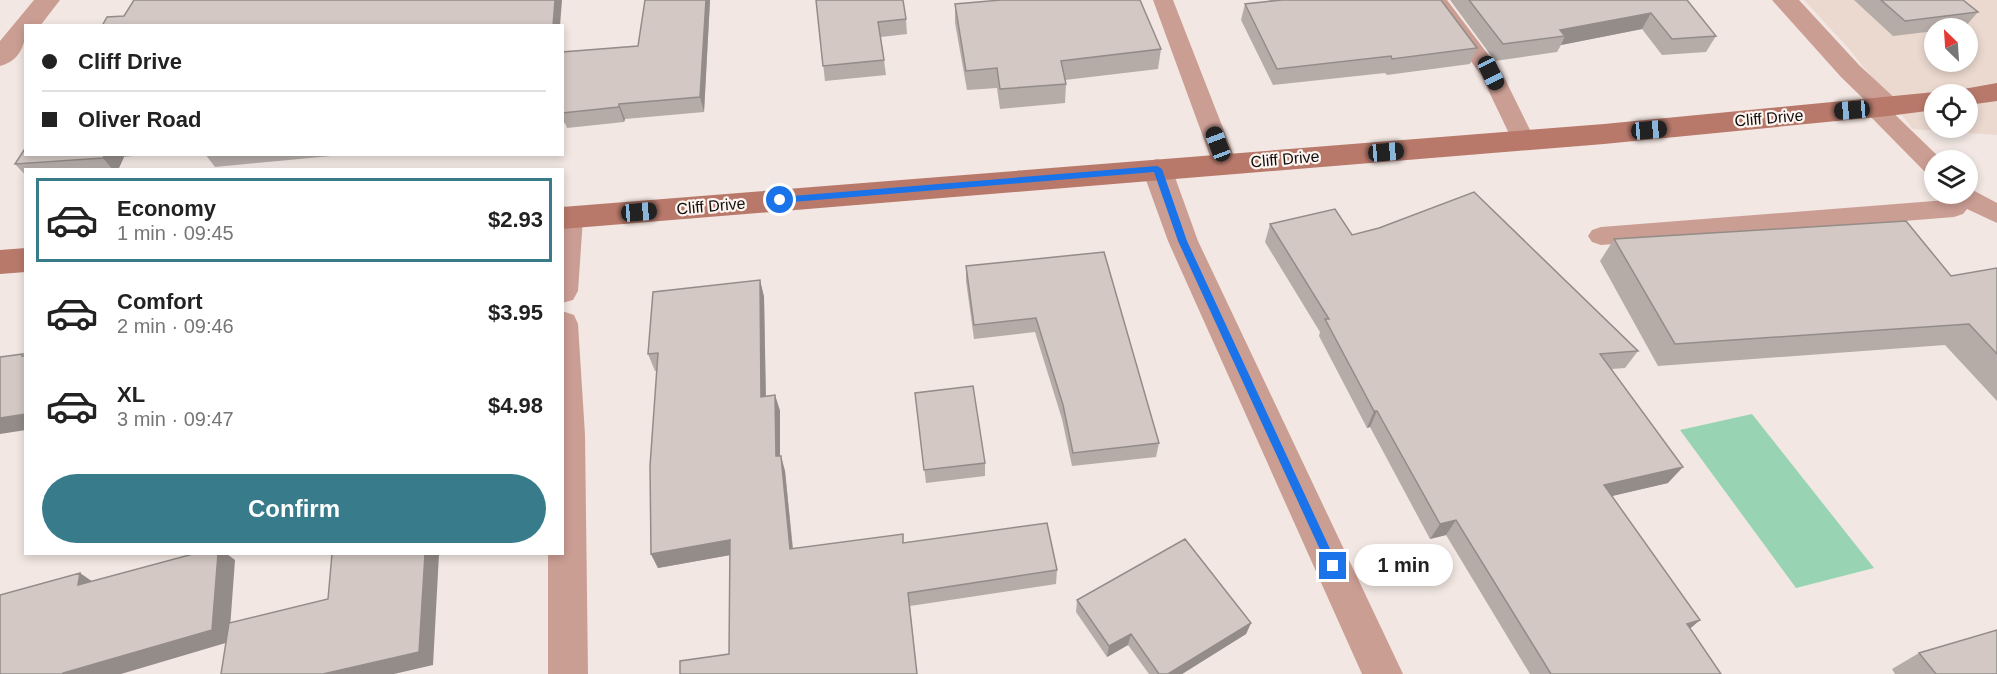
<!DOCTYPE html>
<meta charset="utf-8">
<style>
body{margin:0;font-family:Helvetica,sans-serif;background:#f6f6f6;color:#222;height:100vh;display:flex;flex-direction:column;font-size:22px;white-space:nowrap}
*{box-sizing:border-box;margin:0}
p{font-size:20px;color:#767676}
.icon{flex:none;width:33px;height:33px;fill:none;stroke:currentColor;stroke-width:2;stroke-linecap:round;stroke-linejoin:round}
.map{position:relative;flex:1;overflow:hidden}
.panel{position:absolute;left:24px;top:168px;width:540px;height:387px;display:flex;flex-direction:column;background:#fff;border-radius:0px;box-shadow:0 3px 9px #0003}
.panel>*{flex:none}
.top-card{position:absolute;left:24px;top:24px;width:540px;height:132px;border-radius:0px;box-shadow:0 3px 9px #0003;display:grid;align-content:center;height:132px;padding:0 18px;background:#fff}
.needle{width:39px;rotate:335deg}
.buttons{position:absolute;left:1924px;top:18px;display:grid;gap:12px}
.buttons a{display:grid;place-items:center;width:54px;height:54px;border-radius:50%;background:#fff;box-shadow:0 3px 9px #0003;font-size:30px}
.end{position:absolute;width:27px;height:27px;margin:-14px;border:8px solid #1a73e8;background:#fff;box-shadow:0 0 0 3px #fff}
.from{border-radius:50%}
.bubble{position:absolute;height:42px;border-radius:21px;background:#fff;box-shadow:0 3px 9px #0003;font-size:20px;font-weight:700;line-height:42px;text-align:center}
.car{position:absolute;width:18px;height:36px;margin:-18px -9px;border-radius:8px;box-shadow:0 0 4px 2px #0007;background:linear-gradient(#222 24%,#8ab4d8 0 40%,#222 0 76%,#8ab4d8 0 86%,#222 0)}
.top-card b{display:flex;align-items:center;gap:21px;height:57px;font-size:22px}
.top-card b+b{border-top:2px solid #e0e0e0}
.top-card i{width:15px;height:15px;background:#222}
ul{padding:10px 0 0;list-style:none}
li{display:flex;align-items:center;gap:18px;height:84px;margin:0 12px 9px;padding:0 6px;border:3px solid transparent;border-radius:0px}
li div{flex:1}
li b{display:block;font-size:22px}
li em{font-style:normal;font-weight:700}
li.current{border-color:#387c8c}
li>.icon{width:54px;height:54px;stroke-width:1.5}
.cta{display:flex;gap:12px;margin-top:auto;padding:12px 18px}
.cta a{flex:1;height:69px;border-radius:36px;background:#387c8c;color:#fff;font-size:24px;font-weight:700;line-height:69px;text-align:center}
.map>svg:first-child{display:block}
.built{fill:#ebd9cf;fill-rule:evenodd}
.green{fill:#98d4b3}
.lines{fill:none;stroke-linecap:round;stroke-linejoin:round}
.lane{fill:#cb9e94;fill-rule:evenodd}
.street{fill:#cb9e94;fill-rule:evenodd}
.secondary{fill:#b8796b;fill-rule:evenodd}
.wall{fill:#b5aca8}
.shaded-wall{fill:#948c88}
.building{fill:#d3c8c3;stroke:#948c88;stroke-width:1.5}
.route{fill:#1a73e8}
.labels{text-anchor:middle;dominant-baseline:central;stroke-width:4.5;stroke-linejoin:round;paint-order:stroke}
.street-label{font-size:16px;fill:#120f0d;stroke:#fef5f1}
</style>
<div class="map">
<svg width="1997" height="674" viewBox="0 0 1997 674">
<rect width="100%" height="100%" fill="#f2e7e2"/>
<path class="built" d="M 1804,0 L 1997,0 L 1997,135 L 1913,129 L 1850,50 ZM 1935,28 L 1968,28 L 1968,62 L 1935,62 ZM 1935,94 L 1968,94 L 1968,128 L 1935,128 Z"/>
<path class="green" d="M 1752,414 L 1874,568 L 1796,588 L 1680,430 Z"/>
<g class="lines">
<path class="lane" d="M 1153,0 L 1173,0 L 1237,164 L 1233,170 L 1225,172 L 1217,170 L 1213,164 Z
M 1426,0 L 1447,0 L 1502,73 L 1535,140 L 1531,146 L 1523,148 L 1515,146 L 1481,75 Z
M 1875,101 L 1883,103 L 1942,160 L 1935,160 L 1935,176 L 1927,174 L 1867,113 L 1864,108 L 1867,103 Z
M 1969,188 L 1997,203 L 1997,223 L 1967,209 L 1963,214 L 1954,217 L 1601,245 L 1592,242 L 1588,236 L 1592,230 L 1601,227 L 1947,200 L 1948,194 L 1968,194 Z"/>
<path class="street" d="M 34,0 L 60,0 L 40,26 L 26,26 C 26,44 20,61 0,66 L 0,41 Z
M 1772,0 L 1799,0 L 1859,65 L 1898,101 L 1902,107 L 1898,113 L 1888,116 L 1878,113 L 1841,77 Z
M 1157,159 L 1167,162 L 1172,169 L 1198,241 L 1403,674 L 1362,674 L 1168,241 L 1142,169 L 1147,162 Z
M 568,207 L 579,210 L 583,218 L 578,291 L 573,300 L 562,303 L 562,209 Z
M 562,311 L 574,315 L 578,324 L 585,435 L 588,674 L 548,674 L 548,554 L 562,554 Z"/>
<path class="secondary" d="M 1997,83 L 1997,101 L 1968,105 L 1968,94 L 1955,94 L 1958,90 Z
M 1935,92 L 1944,94 L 1935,94 L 1935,110 L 1888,116 L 1604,144 L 562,229 L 562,207 L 1604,124 Z
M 26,248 L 26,272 L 0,274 L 0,250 Z"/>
</g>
<path class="wall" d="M 645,0 L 710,0 L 704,112 L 625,119 L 624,122 L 567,128 L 565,123 L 562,123 L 562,52 L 638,46 Z
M 816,0 L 906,19 L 907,34 L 881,37 L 886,75 L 825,81 Z
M 1269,0 L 1441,0 L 1477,48 L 1470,64 L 1387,75 L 1385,73 L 1273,85 L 1241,20 L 1245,4 L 1270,1 Z
M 1450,0 L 1687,0 L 1716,36 L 1706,52 L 1662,55 L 1642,29 L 1561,45 L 1557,52 L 1495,61 Z
M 1854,0 L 1963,0 L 1978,12 L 1965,27 L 1956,28 L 1935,28 L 1935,31 L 1893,36 Z
M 955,4 L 1161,49 L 1158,69 L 1065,80 L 1066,84 L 1065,103 L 1000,109 L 997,88 L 967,90 L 955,23 Z
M 26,154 L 151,154 L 124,157 L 118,170 L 26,170 L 26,176 L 15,164 Z
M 205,154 L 352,154 L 215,167 Z
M 401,154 L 419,154 L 402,156 Z
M 1270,224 L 1352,235 L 1638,351 L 1625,368 L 1612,369 L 1668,483 L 1611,496 L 1700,620 L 1690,628 L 1721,674 L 1530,674 L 1446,535 L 1430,539 L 1370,427 L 1367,428 L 1319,336 L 1320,332 L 1265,242 Z
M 1614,239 L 1951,276 L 1997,268 L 1997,401 L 1945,345 L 1658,366 L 1600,261 Z
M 1104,252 L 1159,443 L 1156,457 L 1072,466 L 1062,419 L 1035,332 L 974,339 L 966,281 L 966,266 Z
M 760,280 L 764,297 L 766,396 L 775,395 L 780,411 L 780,456 L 785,471 L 793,548 L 904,543 L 1057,570 L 1056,584 L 910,606 L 917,674 L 680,674 L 729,654 L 730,555 L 658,568 L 651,554 L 657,371 L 655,371 L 648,354 Z
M 915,393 L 985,463 L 985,476 L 926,483 Z
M 1077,600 L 1251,623 L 1246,634 L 1182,674 L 1149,674 L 1128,645 L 1107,657 L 1076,612 Z
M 1919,653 L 1997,674 L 1895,674 L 1892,669 Z"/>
<path class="shaded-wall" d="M 555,0 L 562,0 L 560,26 L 553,26 Z
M 706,0 L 710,0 L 704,112 L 700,97 Z
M 1651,13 L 1642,29 L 1561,45 L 1565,36 L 1560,30 Z
M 619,104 L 625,119 L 624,122 L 619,107 Z
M 105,154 L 122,154 L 124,157 L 118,170 L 113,170 L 103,158 Z
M 760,280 L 764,297 L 766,413 L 761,397 Z
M 775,395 L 780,411 L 780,472 L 776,456 Z
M 1374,411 L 1377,411 L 1370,427 L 1367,428 Z
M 26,414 L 26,430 L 0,434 L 0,418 Z
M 781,456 L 785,471 L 794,563 L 790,549 Z
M 1683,467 L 1668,483 L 1591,501 L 1604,485 Z
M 1456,520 L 1446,535 L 1430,539 L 1440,524 Z
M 730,540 L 736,554 L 658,568 L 651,554 Z
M 218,554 L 227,554 L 235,560 L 229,642 L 121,674 L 63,674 L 63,673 Z
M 425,554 L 439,554 L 433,665 L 394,674 L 323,674 Z
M 80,573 L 99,586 L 78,585 Z
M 1700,620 L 1684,634 L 1687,624 Z
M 1251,623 L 1246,634 L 1182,674 L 1168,674 Z
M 1131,634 L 1128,645 L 1107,657 L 1109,646 Z"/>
<path class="building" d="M 134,0 L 555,0 L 553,26 L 102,26 L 107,17 L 124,16 Z
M 645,0 L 706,0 L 700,97 L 619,104 L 619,107 L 562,113 L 562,52 L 638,46 Z
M 816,0 L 903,0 L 906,19 L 878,22 L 884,60 L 823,66 Z
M 1001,0 L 1140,0 L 1161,49 L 1061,61 L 1066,84 L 1000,89 L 997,68 L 966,71 L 955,4 Z
M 1282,0 L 1441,0 L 1477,48 L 1392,59 L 1391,56 L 1277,69 L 1245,4 Z
M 1469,0 L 1687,0 L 1716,36 L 1672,39 L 1651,13 L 1560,30 L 1565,36 L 1503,44 Z
M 1881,0 L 1963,0 L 1978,12 L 1905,21 Z
M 26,147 L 26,154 L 105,154 L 103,158 L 15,164 Z
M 1474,192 L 1638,351 L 1600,354 L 1683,467 L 1604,485 L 1700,620 L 1687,624 L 1721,674 L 1551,674 L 1456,520 L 1440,524 L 1377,411 L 1374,411 L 1325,319 L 1329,319 L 1270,224 L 1335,209 L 1352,235 L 1379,228 Z
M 1906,221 L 1951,276 L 1997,268 L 1997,354 L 1969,324 L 1675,344 L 1614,239 Z
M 1104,252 L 1159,443 L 1073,453 L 1063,405 L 1036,318 L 974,325 L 966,266 Z
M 760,280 L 761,397 L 775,395 L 776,456 L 781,456 L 790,549 L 903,534 L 903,543 L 1047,523 L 1057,570 L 908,593 L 917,674 L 680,674 L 680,661 L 729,654 L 730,540 L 651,554 L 650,466 L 658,353 L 648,354 L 653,292 Z
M 23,354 L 22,356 L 26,356 L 26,414 L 0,418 L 0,357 Z
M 973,386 L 985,463 L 924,470 L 915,393 Z
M 1185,539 L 1251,623 L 1168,674 L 1159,674 L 1131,634 L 1109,646 L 1077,600 Z
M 193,554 L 218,554 L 212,630 L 63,673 L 63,674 L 0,674 L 0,595 L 80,573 L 78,585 Z
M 332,554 L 425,554 L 419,652 L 323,674 L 221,674 L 229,623 L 328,599 Z
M 1997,630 L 1997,674 L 1936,674 L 1919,653 Z"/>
<path class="route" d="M 1157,166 L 1162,169 L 1187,241 L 1338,566 L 1337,569 L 1329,569 L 1178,241 L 1154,172 L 780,203 L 776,200 L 780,197 Z"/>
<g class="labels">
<g class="street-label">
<text transform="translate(1769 118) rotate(-5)">Cliff Drive</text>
<text transform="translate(1285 159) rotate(-5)">Cliff Drive</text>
<text transform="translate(711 206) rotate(-5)">Cliff Drive</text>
</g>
</g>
</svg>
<div class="buttons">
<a><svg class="needle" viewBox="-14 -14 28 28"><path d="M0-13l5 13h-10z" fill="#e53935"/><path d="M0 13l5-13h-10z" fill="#767676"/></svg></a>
<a><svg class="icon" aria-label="locate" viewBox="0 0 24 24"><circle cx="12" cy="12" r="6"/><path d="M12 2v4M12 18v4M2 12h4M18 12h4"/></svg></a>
<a><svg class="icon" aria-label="layers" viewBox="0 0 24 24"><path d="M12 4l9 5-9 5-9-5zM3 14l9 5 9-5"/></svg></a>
</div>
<i class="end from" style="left:780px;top:200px"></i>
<i class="end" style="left:1333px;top:566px"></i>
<div class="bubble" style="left:1354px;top:544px;width:99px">1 min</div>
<i class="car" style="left:1491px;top:73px;rotate:154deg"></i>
<i class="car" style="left:1852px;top:110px;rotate:265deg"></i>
<i class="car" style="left:1649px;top:130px;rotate:85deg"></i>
<i class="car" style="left:1218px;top:144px;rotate:339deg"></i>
<i class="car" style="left:1386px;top:152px;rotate:85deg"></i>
<i class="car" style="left:639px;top:212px;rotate:85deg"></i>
<div class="top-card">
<b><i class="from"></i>Cliff Drive</b>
<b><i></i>Oliver Road</b>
</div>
<section class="panel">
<ul>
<li class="current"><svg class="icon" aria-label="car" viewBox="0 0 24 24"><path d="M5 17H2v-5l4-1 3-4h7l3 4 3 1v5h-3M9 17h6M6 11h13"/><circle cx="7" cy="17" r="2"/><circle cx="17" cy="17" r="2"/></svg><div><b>Economy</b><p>1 min · 09:45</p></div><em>$2.93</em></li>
<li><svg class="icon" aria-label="car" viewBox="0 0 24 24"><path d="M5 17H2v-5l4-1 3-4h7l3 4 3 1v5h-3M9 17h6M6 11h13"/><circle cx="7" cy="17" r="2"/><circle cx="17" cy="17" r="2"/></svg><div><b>Comfort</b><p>2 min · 09:46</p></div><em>$3.95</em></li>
<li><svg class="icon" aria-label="car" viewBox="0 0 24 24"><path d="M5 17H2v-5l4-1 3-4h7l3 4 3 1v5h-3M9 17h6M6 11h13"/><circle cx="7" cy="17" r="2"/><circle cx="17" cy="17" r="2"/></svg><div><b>XL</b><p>3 min · 09:47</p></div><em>$4.98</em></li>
</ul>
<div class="cta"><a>Confirm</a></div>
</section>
</div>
